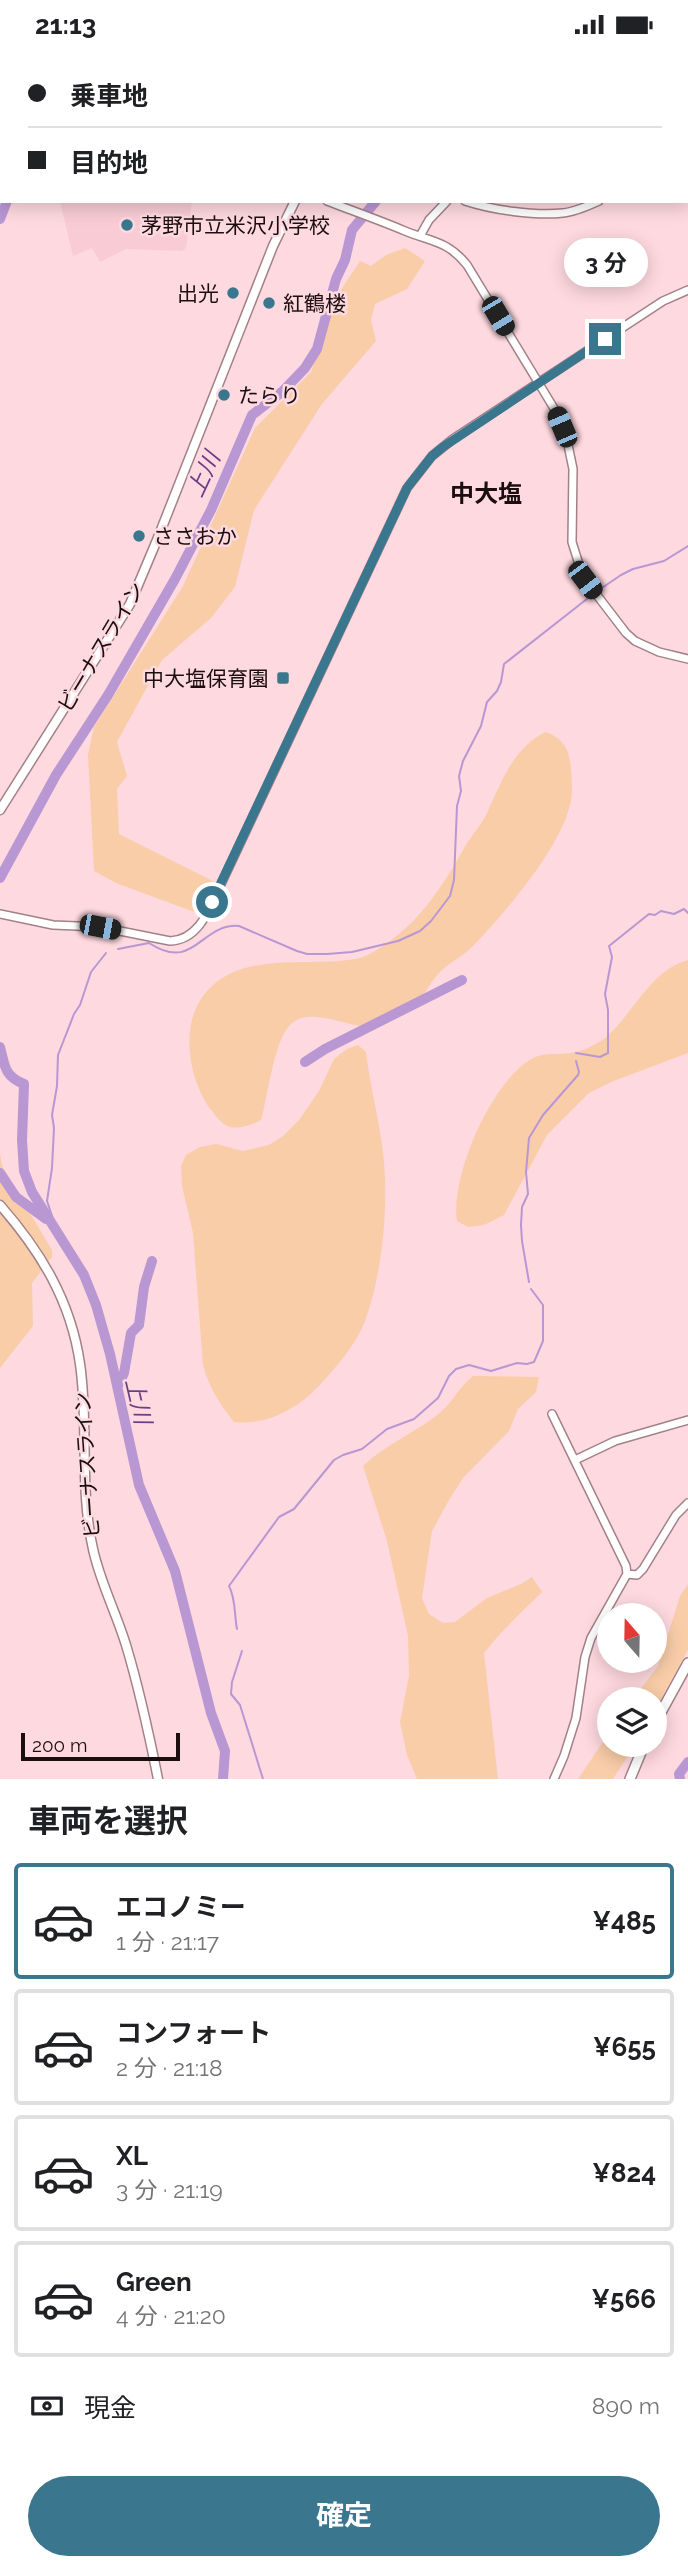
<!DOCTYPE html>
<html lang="ja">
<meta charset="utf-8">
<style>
body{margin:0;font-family:Raleway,"Noto Sans JP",sans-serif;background:#f2f2f2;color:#202124;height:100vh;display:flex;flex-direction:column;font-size:26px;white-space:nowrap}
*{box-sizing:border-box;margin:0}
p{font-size:23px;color:#757577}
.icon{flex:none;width:38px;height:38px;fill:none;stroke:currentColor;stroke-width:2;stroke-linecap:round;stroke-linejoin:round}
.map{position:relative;height:1730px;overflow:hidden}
.sheet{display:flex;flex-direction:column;background:#fff;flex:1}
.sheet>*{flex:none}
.top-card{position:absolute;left:0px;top:0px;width:690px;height:154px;box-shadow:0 4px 18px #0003;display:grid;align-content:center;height:154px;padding:0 28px;background:#fff}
.needle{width:46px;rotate:340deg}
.controls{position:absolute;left:597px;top:1554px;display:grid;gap:14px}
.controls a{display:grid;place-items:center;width:70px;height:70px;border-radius:50%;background:#fff;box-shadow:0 4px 18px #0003;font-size:35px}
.scale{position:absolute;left:21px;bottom:18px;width:159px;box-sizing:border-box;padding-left:7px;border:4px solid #1a0e10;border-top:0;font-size:19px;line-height:24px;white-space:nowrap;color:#1a0e10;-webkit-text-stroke:5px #fed9e0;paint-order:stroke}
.end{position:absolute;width:32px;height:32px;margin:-16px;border:9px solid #3a778e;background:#fff;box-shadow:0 0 0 4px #fff}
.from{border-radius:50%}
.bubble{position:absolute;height:49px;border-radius:24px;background:#fff;box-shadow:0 4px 18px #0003;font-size:23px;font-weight:700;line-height:49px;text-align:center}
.car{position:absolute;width:21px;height:42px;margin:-21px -10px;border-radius:9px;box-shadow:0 0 5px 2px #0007;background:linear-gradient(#222 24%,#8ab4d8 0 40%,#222 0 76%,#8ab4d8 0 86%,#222 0)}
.top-card b{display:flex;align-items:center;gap:24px;height:66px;font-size:26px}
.top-card b+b{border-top:2px solid #e0e0e0}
.top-card i{width:18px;height:18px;background:#202124}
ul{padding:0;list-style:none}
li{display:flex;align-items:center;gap:21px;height:116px;margin:0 14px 10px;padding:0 14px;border:4px solid #e0e0e0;border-radius:7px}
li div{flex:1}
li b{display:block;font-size:26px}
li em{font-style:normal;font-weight:700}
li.on{border-color:#3a778e}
li>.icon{width:63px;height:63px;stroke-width:1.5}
h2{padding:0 28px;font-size:32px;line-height:84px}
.pay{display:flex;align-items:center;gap:18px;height:77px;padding:0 28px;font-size:26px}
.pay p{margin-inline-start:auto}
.cta{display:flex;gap:14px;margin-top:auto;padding:14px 28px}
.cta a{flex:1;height:80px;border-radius:42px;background:#3a778e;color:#fff;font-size:28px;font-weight:700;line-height:80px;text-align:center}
.status{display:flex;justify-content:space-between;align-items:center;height:49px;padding:0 35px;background:#fff;direction:ltr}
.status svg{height:19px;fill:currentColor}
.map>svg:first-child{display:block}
.built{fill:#f9ccd5}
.green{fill:#f9cda8}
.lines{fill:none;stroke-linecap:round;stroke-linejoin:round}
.stream{stroke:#b897d3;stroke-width:2}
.river{stroke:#b897d3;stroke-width:10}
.tertiary-casing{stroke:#a28187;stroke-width:10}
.secondary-casing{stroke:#a28187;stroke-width:11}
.trunk-casing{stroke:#a28187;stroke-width:12}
.tertiary{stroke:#fff;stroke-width:7}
.secondary{stroke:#fff;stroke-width:8}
.trunk{stroke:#fff;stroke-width:9}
.route{stroke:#3a778e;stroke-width:9}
.poi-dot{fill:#3a778e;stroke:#fed9e0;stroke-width:2.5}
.labels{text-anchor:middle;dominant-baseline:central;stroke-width:5;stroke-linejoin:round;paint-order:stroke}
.poi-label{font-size:21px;fill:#1a0e10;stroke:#fed9e0;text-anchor:start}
.street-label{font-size:21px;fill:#1a0e10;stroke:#fed9e0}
.water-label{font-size:23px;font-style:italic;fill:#693e87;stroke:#fed9e0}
.quarter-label{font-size:24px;font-weight:bold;fill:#1a0e10;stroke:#fed9e0}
</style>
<div class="status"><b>21:13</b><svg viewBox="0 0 49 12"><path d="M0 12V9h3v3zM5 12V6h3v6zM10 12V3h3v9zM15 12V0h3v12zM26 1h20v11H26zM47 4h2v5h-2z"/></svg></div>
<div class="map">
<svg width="688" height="1730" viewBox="0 0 688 1730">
<rect width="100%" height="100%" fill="#fed9e0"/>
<path class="built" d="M 60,152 L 192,152 L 186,199 L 182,202 L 126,200 L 100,213 L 92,199 L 73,207 Z"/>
<path class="green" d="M 405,199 L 425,212 L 407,240 L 375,255 L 371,271 L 376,292 L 322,355 L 254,461 L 235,538 L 211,569 L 162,611 L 117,693 L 127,727 L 117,740 L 119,785 L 217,834 L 197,864 L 116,834 L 94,822 L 88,706 L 94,678 L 183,537 L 255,379 L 311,323 L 335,250 L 360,212 L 371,217 L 386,206 Z
M 545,683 C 572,691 571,714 572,739 C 574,785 504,865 472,898 C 462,908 448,914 438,925 C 430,934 425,946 416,955 C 408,964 386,976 374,977 C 349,981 313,956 291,975 C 274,990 268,1047 261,1071 C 252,1076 241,1080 230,1078 C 221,1075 217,1068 211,1061 C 190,1033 180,982 201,950 C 236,898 309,920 360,909 C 376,905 405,881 416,869 C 437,846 452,821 467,794 C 473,785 480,777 485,768 C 501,735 511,701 545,683 Z
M 688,911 L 688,1004 L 611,1033 L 589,1044 L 547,1086 L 504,1166 L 484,1176 L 468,1178 L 457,1172 C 450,1127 492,1031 533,1009 C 545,1003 557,1006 570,1004 C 581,1003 595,996 604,990 C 633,966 650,921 688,911 Z
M 358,996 L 366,1003 C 370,1037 379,1070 383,1103 C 389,1155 383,1223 365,1272 C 356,1296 336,1318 319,1337 C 297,1360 266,1377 234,1373 C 220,1355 209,1339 203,1316 L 193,1184 L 182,1137 L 181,1117 L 186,1106 L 200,1098 L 216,1095 L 243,1102 L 269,1096 L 283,1087 L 299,1071 L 319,1042 L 334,1010 L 347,1000 Z
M 0,1104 L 2,1117 L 52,1201 L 52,1208 L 32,1234 L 33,1277 L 0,1319 Z
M 473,1327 L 539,1328 L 536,1343 L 518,1360 L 509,1382 L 463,1429 L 449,1451 L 432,1482 L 422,1549 L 429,1565 L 443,1574 L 455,1573 L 487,1549 L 521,1535 L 532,1528 L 542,1543 C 522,1563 501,1582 484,1604 L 498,1730 L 417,1730 L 407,1706 L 400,1673 L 409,1627 L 408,1587 L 387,1492 L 363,1417 C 385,1396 412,1385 436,1367 C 451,1356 459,1338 473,1327 Z
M 688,1535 L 688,1601 L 655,1660 L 654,1650 L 633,1650 L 658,1617 L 680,1547 Z
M 609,1684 L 609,1696 L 635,1696 L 613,1730 L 578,1730 Z"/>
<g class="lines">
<path class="stream" d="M 188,2 L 190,0
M 596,543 L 621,526 L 633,520 L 664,512 L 688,497
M 118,900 L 149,894 C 195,924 200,874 239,877 L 297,902 L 307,905 L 327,905 L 352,903 L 398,892 L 420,882 L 431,872 L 450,847 L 454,831 L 457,757 L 461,742 L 459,727 L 463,712 L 481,677 L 487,653 L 497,642 L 501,633 L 504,615 L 592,546
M 576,1004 L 600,1008 L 608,1004 L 608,961 L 605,945 L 612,908 L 609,897 L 649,865 L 655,866 L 661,862 L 674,865 L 684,860 L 688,864
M 51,1173 L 52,1167 L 47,1152 L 52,1119 L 54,1079 L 52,1066 L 57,1037 L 58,1006 L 74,965 L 80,956 L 91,923 L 106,904
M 529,1233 L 522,1192 L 521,1176 L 522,1158 L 528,1145 L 526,1123 L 529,1089 L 543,1066 L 578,1026 L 579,1023 L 576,1012
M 237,1580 C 234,1565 236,1550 229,1537 L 279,1468 L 294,1460 L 334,1411 L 343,1406 L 362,1400 L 387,1380 L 414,1370 L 438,1349 L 449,1327 L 456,1320 L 469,1316 L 491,1322 L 517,1314 L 527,1315 L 534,1313 L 543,1292 L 543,1256 L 531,1240
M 242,1602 L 232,1633 L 231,1645 L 240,1656 L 263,1730"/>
<path class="river" d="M 80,2 L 80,0
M 554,2 L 555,0
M 0,170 L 7,152
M 0,829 L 56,726 L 108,646 L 175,530 L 211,461 L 252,366 L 283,342 L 305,319 L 317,300 L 336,230 L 345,211 L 352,181 L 376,152
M 0,998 C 5,1017 4,1027 24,1035 L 22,1091 L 24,1122 L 32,1143 L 84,1226 L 96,1256 L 110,1305 L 139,1436 L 175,1522 L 211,1664 L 225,1702 L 223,1730
M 305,1013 L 325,1000 L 462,931
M 0,1124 L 16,1148 L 46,1170
M 118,1337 L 124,1324 L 131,1284 L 139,1276 L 144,1238 L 152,1212
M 680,1730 L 679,1725 L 688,1713"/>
<defs>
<path id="tertiary" d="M 327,152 C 353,162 379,171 405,182 C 432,193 448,192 467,216 L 555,361 L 567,391 L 573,420 L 572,493 L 583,528 L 626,584 L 635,592 L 659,603 L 688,610
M 465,152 C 492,161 535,167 563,164 C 575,163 588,157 599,152
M 420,187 L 429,171 L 447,152
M 0,865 L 53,876 L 100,878 L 170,892 C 200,891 210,858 221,835 L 407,439 L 432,407 L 453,390 L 663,252 L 688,241
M 552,1365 L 626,1517 L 627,1525 L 591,1589 L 585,1608 L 576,1669 L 564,1707 L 554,1730
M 575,1411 L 615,1392 L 688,1371
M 627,1525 L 637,1526 L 643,1520 L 676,1466 L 688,1454"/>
<path id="secondary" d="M 470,2 L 473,0
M 0,761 L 130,555 L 157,491 L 273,197 L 295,152
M 0,1156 C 41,1203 71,1252 80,1315 C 89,1376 79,1439 93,1500 C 100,1533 116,1563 126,1596 C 139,1639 149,1685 158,1730"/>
<path id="trunk" d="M 654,1676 L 688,1614
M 630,1730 L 644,1696"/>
</defs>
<use href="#tertiary" class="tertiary-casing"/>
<use href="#secondary" class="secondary-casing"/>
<use href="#trunk" class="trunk-casing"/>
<use href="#tertiary" class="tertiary"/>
<use href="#secondary" class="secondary"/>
<use href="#trunk" class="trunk"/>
</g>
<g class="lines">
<path class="route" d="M 212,853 L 407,439 L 432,407 L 443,398 L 605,290"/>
</g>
<g class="poi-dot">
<circle cx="127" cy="176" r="7"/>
<circle cx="233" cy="244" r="7"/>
<circle cx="269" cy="254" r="7"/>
<circle cx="224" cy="346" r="7"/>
<circle cx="139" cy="487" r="7"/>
<rect x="276" y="622" width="14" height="14" rx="3.5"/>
</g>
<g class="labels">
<g class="poi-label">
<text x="141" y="176">茅野市立米沢小学校</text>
<text x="219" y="244" text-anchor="end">出光</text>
<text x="283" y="254">紅鶴楼</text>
<text x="238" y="346">たらり</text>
<text x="153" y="487">ささおか</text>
<text x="269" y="629" text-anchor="end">中大塩保育園</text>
</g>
<g class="street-label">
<text transform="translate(101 598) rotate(-59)">ビーナスライン</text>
<text transform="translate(87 1416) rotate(-94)">ビーナスライン</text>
</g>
<g class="water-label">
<text transform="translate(203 425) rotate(-65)">上川</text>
<text transform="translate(139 1352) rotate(77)">上川</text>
</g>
<g class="quarter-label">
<text x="486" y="444">中大塩</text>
</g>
</g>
</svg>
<div class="controls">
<a><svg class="needle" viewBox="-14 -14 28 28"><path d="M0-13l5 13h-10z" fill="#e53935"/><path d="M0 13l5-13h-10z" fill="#757577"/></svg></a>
<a><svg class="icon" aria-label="layers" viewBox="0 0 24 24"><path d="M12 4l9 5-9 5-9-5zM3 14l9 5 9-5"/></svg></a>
</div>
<div class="scale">200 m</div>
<i class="end from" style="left:212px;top:853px"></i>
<i class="end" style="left:605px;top:290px"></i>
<div class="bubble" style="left:564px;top:189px;width:84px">3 分</div>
<i class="car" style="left:498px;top:267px;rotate:149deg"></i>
<i class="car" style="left:562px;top:378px;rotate:337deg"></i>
<i class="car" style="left:585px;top:531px;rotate:143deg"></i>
<i class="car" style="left:100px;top:878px;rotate:101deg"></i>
<div class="top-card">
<b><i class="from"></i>乗車地</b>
<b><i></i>目的地</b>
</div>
</div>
<section class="sheet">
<h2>車両を選択</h2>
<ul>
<li class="on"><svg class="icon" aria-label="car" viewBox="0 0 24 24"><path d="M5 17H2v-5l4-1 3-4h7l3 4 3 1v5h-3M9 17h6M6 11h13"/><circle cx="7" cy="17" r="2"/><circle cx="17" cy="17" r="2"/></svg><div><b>エコノミー</b><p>1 分 · 21:17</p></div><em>¥485</em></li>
<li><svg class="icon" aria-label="car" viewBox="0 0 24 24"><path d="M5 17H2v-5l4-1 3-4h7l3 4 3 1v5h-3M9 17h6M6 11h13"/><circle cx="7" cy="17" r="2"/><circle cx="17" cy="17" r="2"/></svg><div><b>コンフォート</b><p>2 分 · 21:18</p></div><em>¥655</em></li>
<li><svg class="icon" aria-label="car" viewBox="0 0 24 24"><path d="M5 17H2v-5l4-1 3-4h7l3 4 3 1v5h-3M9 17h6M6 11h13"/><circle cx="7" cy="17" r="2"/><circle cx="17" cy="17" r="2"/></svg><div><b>XL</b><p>3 分 · 21:19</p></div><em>¥824</em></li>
<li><svg class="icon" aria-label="car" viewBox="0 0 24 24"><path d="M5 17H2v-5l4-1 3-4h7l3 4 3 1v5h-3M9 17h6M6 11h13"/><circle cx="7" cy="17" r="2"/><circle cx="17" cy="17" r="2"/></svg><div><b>Green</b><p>4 分 · 21:20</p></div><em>¥566</em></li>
</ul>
<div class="pay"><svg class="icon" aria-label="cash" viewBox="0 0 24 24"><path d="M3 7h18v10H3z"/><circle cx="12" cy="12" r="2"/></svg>現金<p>890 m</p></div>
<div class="cta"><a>確定</a></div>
</section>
